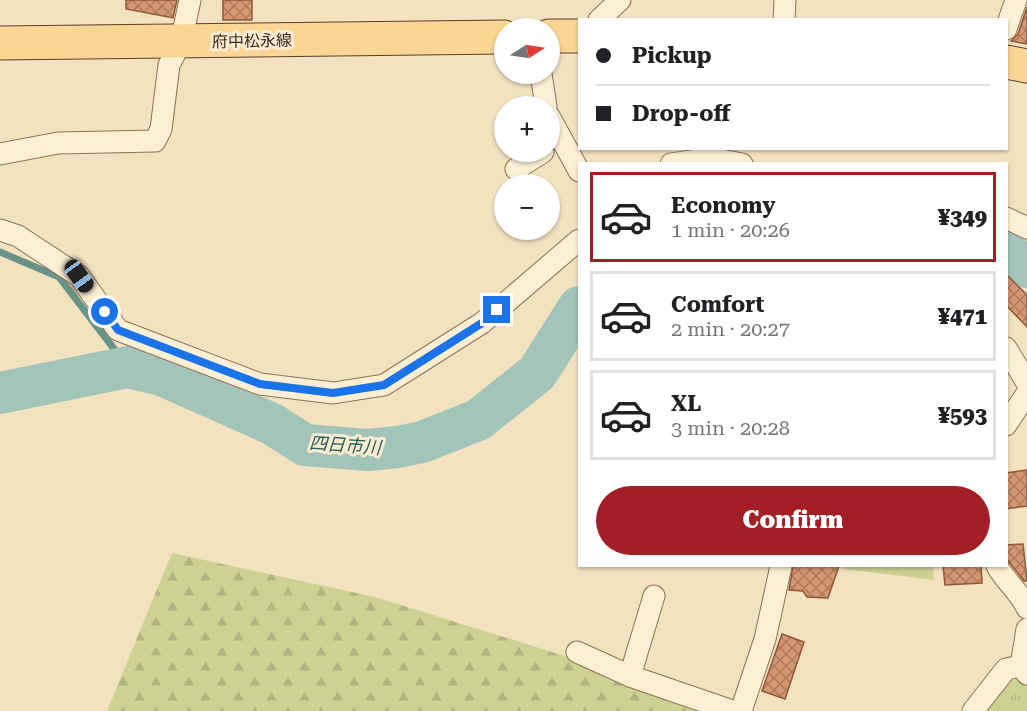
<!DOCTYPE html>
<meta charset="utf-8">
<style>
body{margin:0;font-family:"Roboto Serif","Noto Sans JP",serif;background:#f2f2f2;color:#202124;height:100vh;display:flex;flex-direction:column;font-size:22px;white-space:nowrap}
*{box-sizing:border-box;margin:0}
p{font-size:20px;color:#757577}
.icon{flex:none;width:33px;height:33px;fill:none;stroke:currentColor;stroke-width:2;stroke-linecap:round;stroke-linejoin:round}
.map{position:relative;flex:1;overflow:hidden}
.details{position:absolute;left:578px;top:162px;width:430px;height:405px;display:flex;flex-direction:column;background:#fff;border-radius:0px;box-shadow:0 2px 4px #0004}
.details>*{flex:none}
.guide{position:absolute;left:578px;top:18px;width:430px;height:132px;border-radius:0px;box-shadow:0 2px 4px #0004;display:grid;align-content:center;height:132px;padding:0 18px;background:#fff}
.needle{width:39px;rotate:78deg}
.buttons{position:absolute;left:494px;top:18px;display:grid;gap:12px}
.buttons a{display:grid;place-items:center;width:66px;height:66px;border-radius:50%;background:#fff;box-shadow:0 2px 4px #0004;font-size:30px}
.end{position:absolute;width:27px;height:27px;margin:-14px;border:8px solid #1a73e8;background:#fff;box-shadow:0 0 0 3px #fff}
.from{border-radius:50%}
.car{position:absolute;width:18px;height:36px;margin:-18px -9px;border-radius:8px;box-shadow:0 0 4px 2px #0007;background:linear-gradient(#222 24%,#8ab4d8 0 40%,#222 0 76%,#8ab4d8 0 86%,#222 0)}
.guide b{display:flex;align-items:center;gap:21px;height:57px;font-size:22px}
.guide b+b{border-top:2px solid #e0e0e0}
.guide i{width:15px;height:15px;background:#202124}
ul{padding:10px 0 0;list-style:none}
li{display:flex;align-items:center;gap:18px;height:90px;margin:0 12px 9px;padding:0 6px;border:3px solid #e0e0e0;border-radius:0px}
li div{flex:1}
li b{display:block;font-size:22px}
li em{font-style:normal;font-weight:800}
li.on{border-color:#a31f25}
li>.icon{width:54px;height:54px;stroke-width:1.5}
.action{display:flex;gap:12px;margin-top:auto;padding:12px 18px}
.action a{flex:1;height:69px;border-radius:36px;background:#a31f25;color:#fff;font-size:24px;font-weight:800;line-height:69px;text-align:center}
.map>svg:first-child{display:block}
.grass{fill:#cdd293}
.forest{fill:url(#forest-firs)}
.park{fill:url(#park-tufts)}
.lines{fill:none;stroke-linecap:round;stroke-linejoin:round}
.stream{stroke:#699387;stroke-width:7}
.river{stroke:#a3c4b9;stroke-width:42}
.building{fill:url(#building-cross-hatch);stroke:#905839;stroke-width:1.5}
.street-casing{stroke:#8e7256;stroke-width:23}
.primary-casing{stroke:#5b3f2b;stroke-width:35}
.street{stroke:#fcefd4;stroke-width:21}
.primary{stroke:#fad694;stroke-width:33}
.route{stroke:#1a73e8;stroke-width:8}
.labels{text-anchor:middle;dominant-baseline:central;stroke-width:6;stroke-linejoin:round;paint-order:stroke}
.street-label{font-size:16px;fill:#3c2a1c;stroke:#f9ecd0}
.water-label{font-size:18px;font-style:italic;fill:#295d58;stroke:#f9ecd0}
</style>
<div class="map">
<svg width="1027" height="711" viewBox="0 0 1027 711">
<defs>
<pattern id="forest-firs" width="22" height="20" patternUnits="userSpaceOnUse" patternTransform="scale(1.5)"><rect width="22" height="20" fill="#cdd293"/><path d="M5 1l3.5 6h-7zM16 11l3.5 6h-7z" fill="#b1b47e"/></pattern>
<pattern id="park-tufts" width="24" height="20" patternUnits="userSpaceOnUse" patternTransform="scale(1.5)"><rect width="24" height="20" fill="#cdd293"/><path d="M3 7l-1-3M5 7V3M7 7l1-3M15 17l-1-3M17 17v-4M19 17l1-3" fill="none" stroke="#b1b47e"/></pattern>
<pattern id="building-cross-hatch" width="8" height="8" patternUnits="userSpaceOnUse" patternTransform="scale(1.5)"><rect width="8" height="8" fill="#d59772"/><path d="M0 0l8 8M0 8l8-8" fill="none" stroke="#ae7b5d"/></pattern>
</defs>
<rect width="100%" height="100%" fill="#f3e2c0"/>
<path class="grass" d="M 1006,218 L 1027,228 L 1027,279 L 1007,266 Z
M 845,566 L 933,566 L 934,580 L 845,569 Z"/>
<path class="forest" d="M 172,553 L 375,597 L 742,711 L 107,711 Z"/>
<path class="park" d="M 1027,676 L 1027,711 L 973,711 L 993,685 Z"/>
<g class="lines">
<path class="stream" d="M 0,252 L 59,277 L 128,367"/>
<path class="river" d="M 1006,252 L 1027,267
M 0,393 L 128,367 L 162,375 L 272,424 L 305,445 L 368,450 L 398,447 L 422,442 L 478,420 L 537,373 L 579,307"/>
</g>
<path class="building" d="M 126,0 L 177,0 L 173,18 L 126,9 Z
M 223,0 L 252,0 L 252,20 L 223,20 Z
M 1027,7 L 1027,44 L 1011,41 L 1018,34 Z
M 1006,274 L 1027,295 L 1027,327 L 1006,305 Z
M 1027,470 L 1027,506 L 1006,509 L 1006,473 Z
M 1023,544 L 1027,581 L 1024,581 L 1006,558 L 1006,545 Z
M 793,566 L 839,566 L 828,598 L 807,597 L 803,591 L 789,590 Z
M 943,566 L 981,566 L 982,583 L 945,585 Z
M 782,634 L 804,642 L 785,699 L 762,691 Z"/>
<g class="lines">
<defs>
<path id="street" d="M 599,20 L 620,0
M 784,20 L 785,0
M 1006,29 L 1016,0
M 541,74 L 546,106
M 549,116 L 579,171
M 0,154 L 58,143 L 155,141 L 161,129 L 169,65 L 181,42 L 190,0
M 671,164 L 711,158 L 742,164
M 516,169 L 543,152
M 1006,218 L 1027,228
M 0,230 L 18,236 L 79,276 L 118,330 L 260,384 L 333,393 L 384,385 L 482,323 L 579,240
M 1006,348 L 1027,383
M 1006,425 L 1027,393
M 997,566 C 1006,582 1019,591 1027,608
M 1027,629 L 1021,666 L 1027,674
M 577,652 L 630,676 L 732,711
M 630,676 L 654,596
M 741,711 L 765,639 L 781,566
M 973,711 L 1006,669 L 1021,666"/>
<path id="primary" d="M 549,36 L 579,36
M 0,43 L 504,37
M 1006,62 L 1027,66"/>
</defs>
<use href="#street" class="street-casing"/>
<use href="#primary" class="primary-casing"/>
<use href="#street" class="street"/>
<use href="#primary" class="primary"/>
</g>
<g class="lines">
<path class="route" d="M 105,312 L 118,330 L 260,384 L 333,393 L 384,385 L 482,323 L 497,310"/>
</g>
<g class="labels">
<g class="street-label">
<text transform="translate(252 41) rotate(-1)">府中松永線</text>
</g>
<g class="water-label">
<text transform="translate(345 445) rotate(4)">四日市川</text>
</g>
</g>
</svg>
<div class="buttons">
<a><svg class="needle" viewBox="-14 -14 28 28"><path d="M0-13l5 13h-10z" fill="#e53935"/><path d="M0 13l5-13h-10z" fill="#757577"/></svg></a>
<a>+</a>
<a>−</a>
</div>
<i class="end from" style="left:105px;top:312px"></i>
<i class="end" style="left:497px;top:310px"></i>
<i class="car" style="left:79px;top:276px;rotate:144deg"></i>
<div class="guide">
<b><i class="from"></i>Pickup</b>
<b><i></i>Drop-off</b>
</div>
<section class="details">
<ul>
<li class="on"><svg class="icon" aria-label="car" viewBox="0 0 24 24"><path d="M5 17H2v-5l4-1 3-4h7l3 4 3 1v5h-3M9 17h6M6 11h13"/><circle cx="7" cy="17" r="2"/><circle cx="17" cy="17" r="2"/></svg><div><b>Economy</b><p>1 min · 20:26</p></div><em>¥349</em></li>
<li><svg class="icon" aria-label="car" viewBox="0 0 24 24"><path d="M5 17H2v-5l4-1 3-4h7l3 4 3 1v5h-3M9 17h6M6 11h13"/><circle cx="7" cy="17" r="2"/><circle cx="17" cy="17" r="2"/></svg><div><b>Comfort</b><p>2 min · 20:27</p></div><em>¥471</em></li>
<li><svg class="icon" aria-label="car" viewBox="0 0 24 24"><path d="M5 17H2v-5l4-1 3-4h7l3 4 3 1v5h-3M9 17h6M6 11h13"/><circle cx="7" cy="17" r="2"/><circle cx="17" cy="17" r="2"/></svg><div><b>XL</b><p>3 min · 20:28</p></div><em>¥593</em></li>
</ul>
<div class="action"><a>Confirm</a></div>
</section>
</div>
